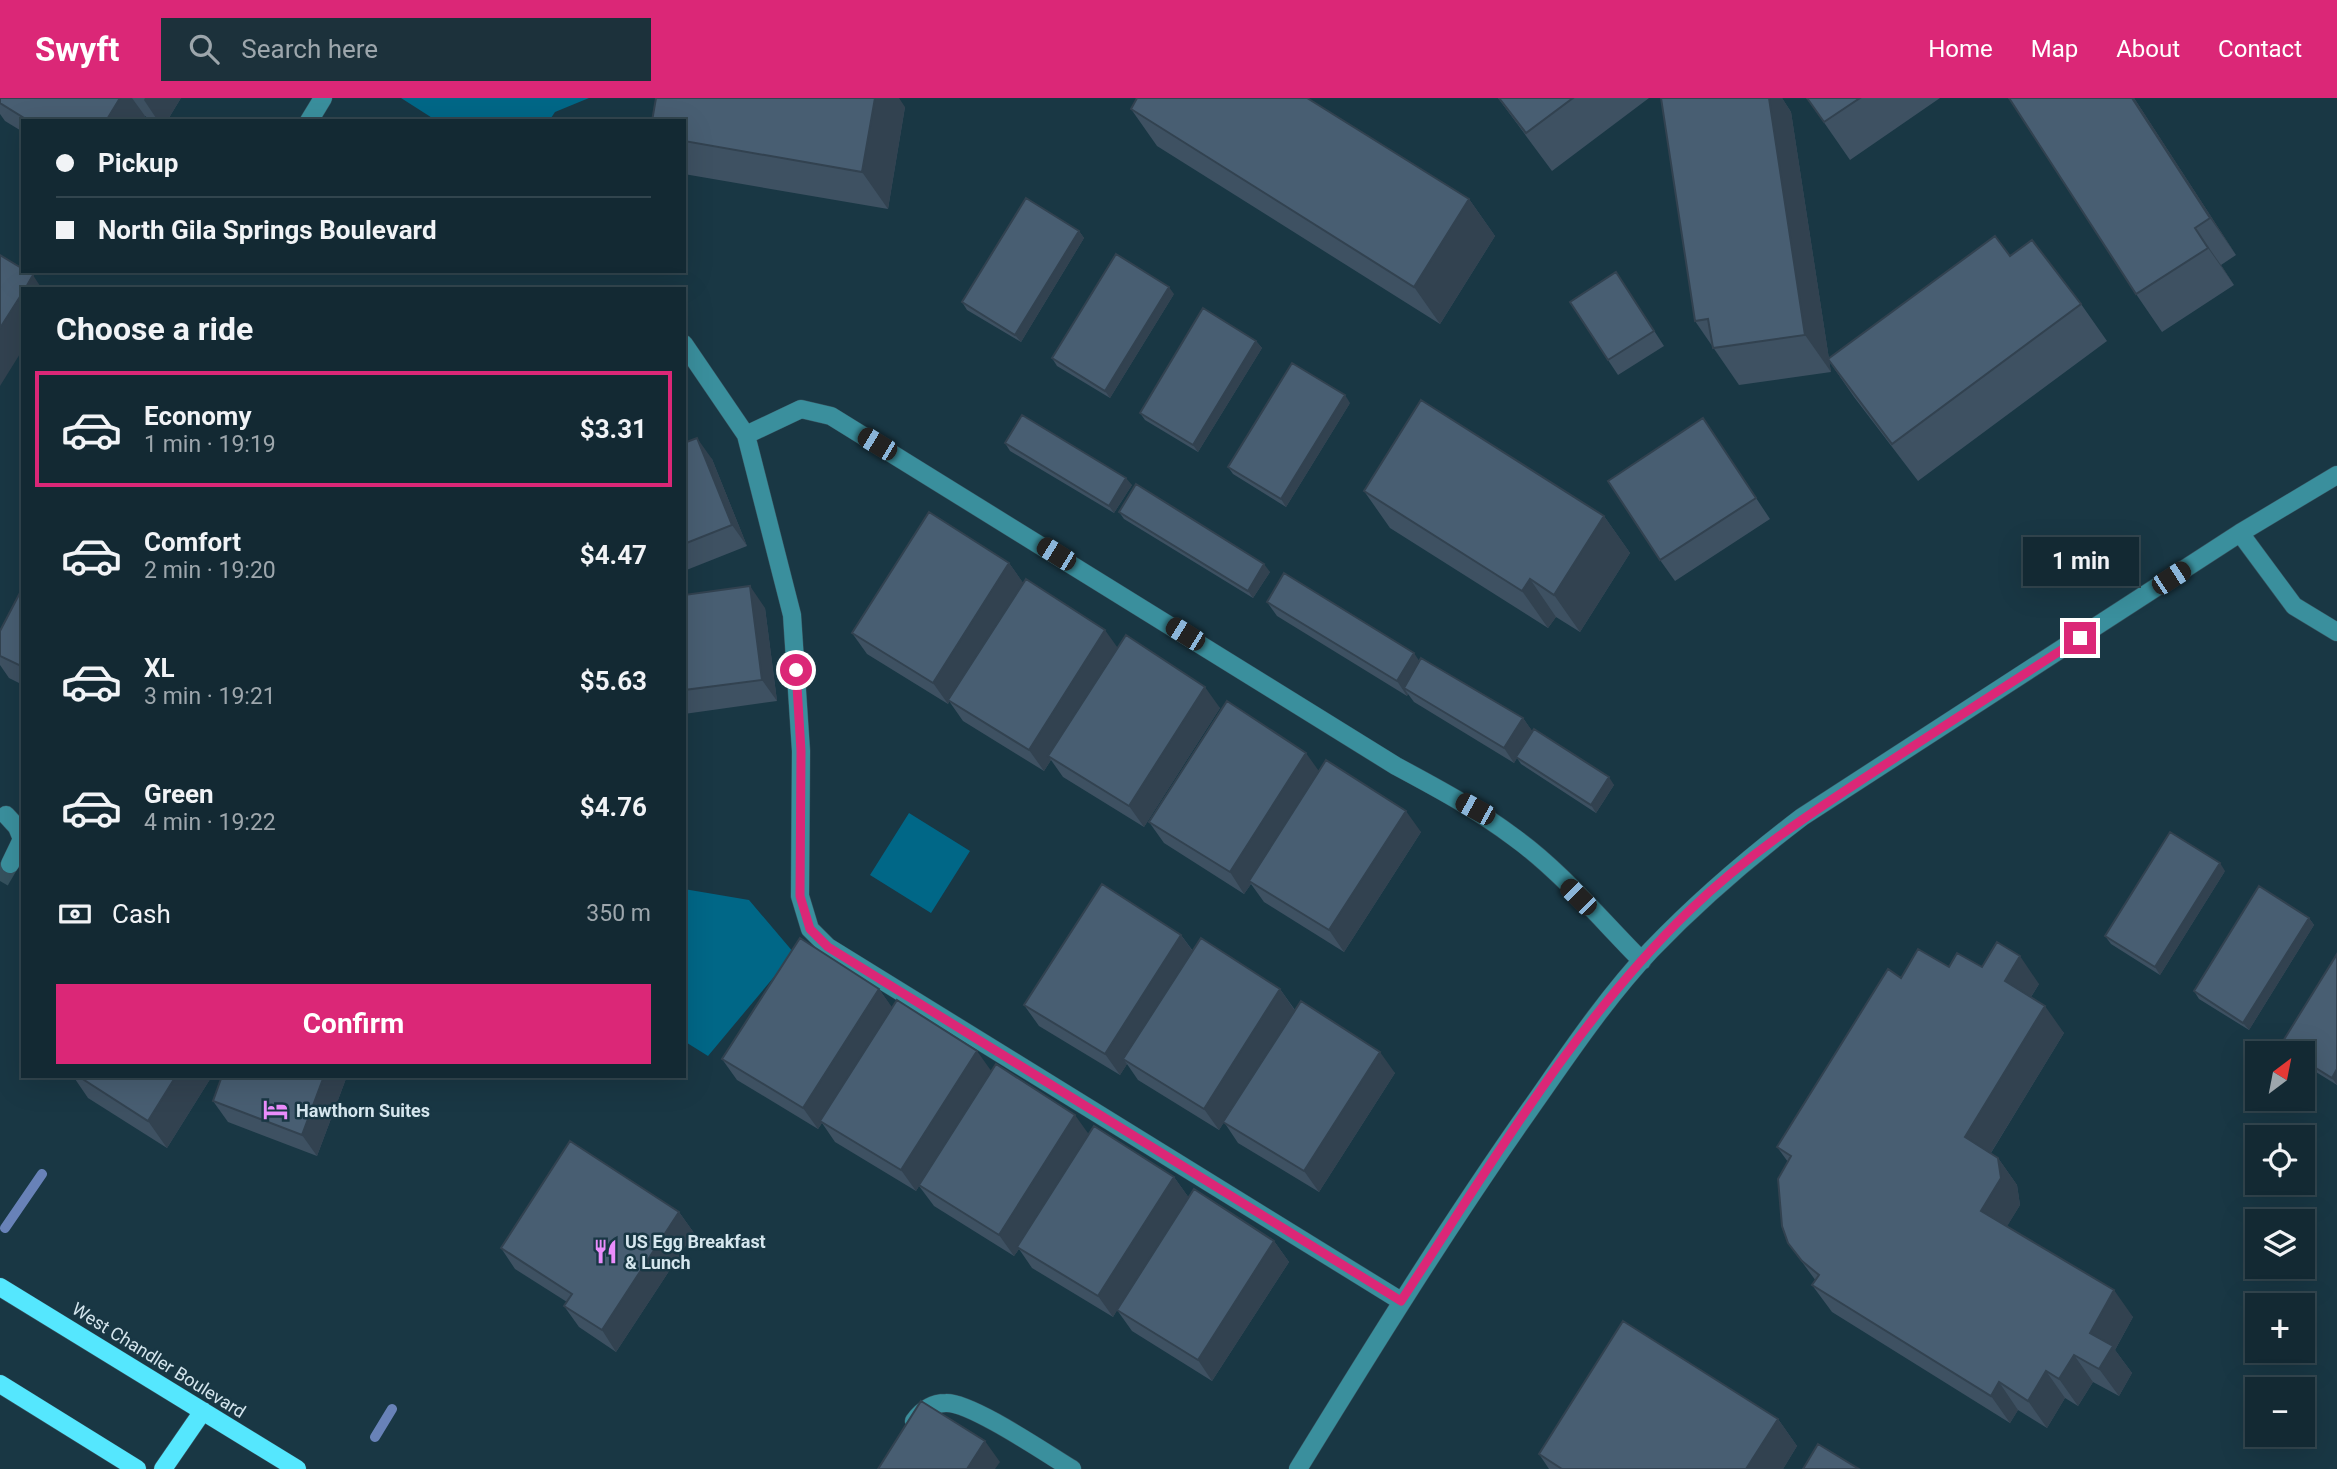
<!DOCTYPE html>
<meta charset="utf-8">
<style>
body{margin:0;font-family:Roboto,sans-serif;background:#1c313b;color:#f1f3f6;height:100vh;display:flex;flex-direction:column;font-size:26px;white-space:nowrap}
*{box-sizing:border-box;margin:0}
p{font-size:23px;color:#9da6ac}
.icon{flex:none;width:38px;height:38px;fill:none;stroke:currentColor;stroke-width:2;stroke-linecap:round;stroke-linejoin:round}
.map{position:relative;flex:1;overflow:hidden}
.drawer{position:absolute;left:21px;top:189px;width:665px;height:791px;display:flex;flex-direction:column;background:#132933;border-radius:0px;box-shadow:0 7px 28px #0002,0 0 0 2px #32454e}
.drawer>*{flex:none}
.top-card{position:absolute;left:21px;top:21px;width:665px;height:154px;border-radius:0px;box-shadow:0 7px 28px #0002,0 0 0 2px #32454e;display:grid;align-content:center;height:154px;padding:0 35px;background:#132933}
.needle{width:46px;rotate:32deg}
.controls{position:absolute;left:2245px;top:943px;display:grid;gap:14px}
.controls a{display:grid;place-items:center;width:70px;height:70px;border-radius:0px;background:#132933;box-shadow:0 7px 28px #0002,0 0 0 2px #32454e;font-size:35px}
.end{position:absolute;width:32px;height:32px;margin:-16px;border:9px solid #db2777;background:#fff;box-shadow:0 0 0 4px #fff}
.from{border-radius:50%}
.bubble{position:absolute;height:49px;border-radius:0px;background:#132933;box-shadow:0 7px 28px #0002,0 0 0 2px #32454e;font-size:23px;font-weight:700;line-height:49px;text-align:center}
.car{position:absolute;width:21px;height:42px;margin:-21px -10px;border-radius:9px;box-shadow:0 0 5px 2px #0007;background:linear-gradient(#222 24%,#8ab4d8 0 40%,#222 0 76%,#8ab4d8 0 86%,#222 0)}
.top-card b{display:flex;align-items:center;gap:24px;height:66px;font-size:26px}
.top-card b+b{border-top:2px solid #32454e}
.top-card i{width:18px;height:18px;background:#f1f3f6}
ul{padding:0;list-style:none}
li{display:flex;align-items:center;gap:21px;height:116px;margin:0 14px 10px;padding:0 21px;border:4px solid transparent;border-radius:0px}
li div{flex:1}
li b{display:block;font-size:26px}
li em{font-style:normal;font-weight:700}
li.selected{border-color:#db2777}
li>.icon{width:63px;height:63px;stroke-width:1.5}
h2{padding:0 35px;font-size:32px;line-height:84px}
.pay{display:flex;align-items:center;gap:18px;height:77px;padding:0 35px;font-size:26px}
.pay p{margin-inline-start:auto}
.action{display:flex;gap:14px;margin-top:auto;padding:14px 35px}
.action a{flex:1;height:80px;border-radius:0px;background:#db2777;color:#fff;font-size:28px;font-weight:700;line-height:80px;text-align:center}
header{display:flex;align-items:center;gap:42px;box-sizing:border-box;height:98px;padding:0 35px;background:#db2777;color:#fff}
header strong{font-size:33px}
nav{display:flex;gap:38px;margin-inline-start:auto;font-size:24px}
.search{width:490px;height:63px;background:#1c313b;display:flex;align-items:center;gap:18px;box-sizing:border-box;padding:0 24px;border-radius:0px;color:#9da6ac;font-size:26px}
.map>svg:first-child{display:block}
.park{fill:#006787}
.lines{fill:none;stroke-linecap:round;stroke-linejoin:round}
.stream{stroke:#6882b8;stroke-width:10}
.minor-tunnel{stroke:#35515e;stroke-width:18;stroke-dasharray:18 9;stroke-linecap:butt}
.minor-casing{stroke:#37535f;stroke-width:19}
.major-casing{stroke:#37535f;stroke-width:19}
.minor{stroke:#3a8f9d;stroke-width:18}
.major{stroke:#55e7fe;stroke-width:18}
.wall{fill:#3e5162}
.shaded-wall{fill:#324250}
.building{fill:#485e72;stroke:#324250;stroke-width:2}
.route{stroke:#db2777;stroke-width:9}
.labels{text-anchor:middle;dominant-baseline:central;stroke-width:5;stroke-linejoin:round;paint-order:stroke}
.poi-label{font-size:18px;font-weight:bold;fill:#d5e6ee;stroke:#193744;text-anchor:start}
.street-label{font-size:18px;fill:#d5e6ee;stroke:#193744}
</style>
<header>
<strong>Swyft</strong>
<div class="search"><svg class="icon" aria-label="search" viewBox="0 0 24 24"><circle cx="10" cy="10" r="6"/><path d="M15 15l6 6"/></svg>Search here</div>
<nav><a>Home</a><a>Map</a><a>About</a><a>Contact</a></nav>
</header>
<div class="map">
<svg width="2337" height="1371" viewBox="0 0 2337 1371">
<rect width="100%" height="100%" fill="#193744"/>
<path class="park" d="M 401,0 L 589,0 L 555,14 L 549,23 L 437,23 Z
M 909,715 L 970,753 L 931,815 L 870,777 Z
M 684,791 L 749,802 L 794,855 L 708,958 L 684,943 Z"/>
<g class="lines">
<path class="stream" d="M 5,1130 L 42,1076
M 375,1339 L 392,1311"/>
<path class="minor-tunnel" d="M 0,783 L 10,766"/>
<defs>
<path id="minor" d="M 309,23 L 323,0
M 684,246 L 746,337
M 2240,435 L 2294,508 L 2337,534
M 6,717 L 17,729 L 22,741 L 10,766
M 1401,1203 L 828,849 L 810,831 L 800,798 L 801,653 L 792,517 L 746,337 L 801,311 L 831,318 L 1396,668 C 1437,690 1478,712 1515,740 C 1562,774 1601,822 1642,863
M 914,1323 C 922,1312 932,1305 946,1305 C 971,1304 1047,1356 1072,1371
M 1298,1371 C 1373,1249 1448,1128 1530,1011 C 1568,957 1605,901 1651,852 C 1698,803 1748,760 1802,719 L 2240,435 L 2337,377"/>
<path id="major" d="M 0,1189 L 297,1371
M 0,1286 L 137,1371
M 163,1371 L 203,1313"/>
</defs>
<use href="#minor" class="minor-casing"/>
<use href="#major" class="major-casing"/>
<use href="#minor" class="minor"/>
<use href="#major" class="major"/>
</g>
<path class="wall" d="M 0,0 L 181,0 L 167,23 L 152,23 L 145,18 L 142,23 L 23,23 L 23,34 L 5,23 L 0,16 Z
M 1498,0 L 1649,0 L 1552,73 Z
M 1661,0 L 1782,0 L 1791,14 L 1829,261 L 2010,158 L 2081,206 L 2107,243 L 1918,383 L 1854,299 L 1829,263 L 1831,274 L 1739,287 L 1695,223 Z
M 1807,0 L 1940,0 L 1850,62 Z
M 2134,0 L 2236,157 L 2221,167 L 2234,187 L 2162,234 L 2136,196 Z
M 905,9 L 888,111 L 684,76 L 684,23 Z
M 1131,11 L 1469,101 L 1495,138 L 1440,226 L 1157,48 Z
M 1079,133 L 1084,140 L 1021,244 L 967,212 L 962,204 Z
M 1616,174 L 1664,248 L 1618,277 L 1608,262 Z
M 1174,196 L 1110,300 L 1057,268 L 1052,260 Z
M 1256,243 L 1262,250 L 1198,354 L 1145,322 L 1140,315 Z
M 684,299 L 688,305 L 684,308 Z
M 1350,305 L 1286,409 L 1233,376 L 1228,369 Z
M 1703,320 L 1770,421 L 1675,483 L 1660,462 Z
M 684,345 L 712,361 L 747,448 L 684,473 Z
M 1005,345 L 1132,387 L 1114,415 L 1010,353 Z
M 1364,393 L 1604,418 L 1630,455 L 1580,534 L 1556,519 L 1548,530 L 1390,430 Z
M 1119,414 L 1270,474 L 1253,500 L 1124,421 Z
M 1009,465 L 1023,485 L 1118,550 L 1220,610 L 1144,729 L 1063,679 L 1051,662 L 1044,673 L 963,623 L 949,603 L 948,606 L 867,556 L 852,535 Z
M 23,489 L 23,587 L 9,580 L 0,567 L 0,533 Z
M 684,497 L 765,510 L 777,603 L 684,616 Z
M 1267,504 L 1420,563 L 1523,620 L 1532,633 L 1614,687 L 1596,715 L 1521,666 L 1517,660 L 1514,665 L 1414,604 L 1408,596 L 1407,598 L 1277,518 Z
M 1319,673 L 1421,734 L 1344,854 L 1264,804 L 1251,786 L 1244,796 L 1164,745 L 1149,724 Z
M 2225,773 L 2160,877 L 2111,846 L 2105,838 Z
M 2309,820 L 2314,827 L 2249,932 L 2199,901 L 2194,893 Z
M 1181,837 L 1193,853 L 1280,891 L 1295,912 L 1395,975 L 1319,1094 L 1238,1045 L 1224,1024 L 1219,1032 L 1138,982 L 1127,966 L 1120,977 L 1039,928 L 1024,907 Z
M 2337,856 L 2337,987 L 2303,966 L 2303,956 L 2286,956 L 2280,948 Z
M 1982,869 L 2039,886 L 2031,899 L 2064,935 L 1991,1055 L 1998,1060 L 2017,1087 L 2020,1107 L 2007,1128 L 2133,1219 L 2115,1252 L 2132,1275 L 2119,1298 L 2093,1284 L 2078,1308 L 2065,1300 L 2047,1330 L 2018,1312 L 2010,1325 L 1832,1214 L 1812,1187 L 1816,1183 L 1788,1145 L 1788,1064 L 1777,1049 L 1901,880 Z
M 879,891 L 892,910 L 1089,1036 L 1174,1079 L 1189,1100 L 1274,1143 L 1289,1164 L 1212,1283 L 1132,1233 L 1117,1212 L 1113,1219 L 1032,1170 L 1019,1151 L 1014,1158 L 934,1108 L 919,1088 L 916,1093 L 835,1044 L 822,1025 L 818,1031 L 737,982 L 722,961 Z
M 73,978 L 212,978 L 167,1050 L 88,1000 Z
M 222,978 L 347,978 L 317,1058 L 228,1024 L 213,1003 Z
M 679,1114 L 694,1135 L 616,1254 L 579,1229 L 564,1208 L 567,1204 L 515,1171 L 501,1150 Z
M 1778,1321 L 1797,1348 L 1783,1371 L 1549,1371 L 1539,1356 Z"/>
<path class="shaded-wall" d="M 120,0 L 132,0 L 145,18 L 142,23 L 106,23 Z
M 145,0 L 181,0 L 167,23 L 158,23 L 144,2 Z
M 875,0 L 899,0 L 905,9 L 888,111 L 862,74 Z
M 1769,0 L 1782,0 L 1791,14 L 1831,274 L 1805,237 Z
M 2132,0 L 2134,0 L 2236,157 L 2210,120 Z
M 1469,101 L 1495,138 L 1440,226 L 1414,189 Z
M 2195,130 L 2221,167 L 2234,187 L 2208,150 Z
M 1079,133 L 1084,140 L 1021,244 L 1015,237 Z
M 33,177 L 42,191 L 25,191 Z
M 1169,189 L 1174,196 L 1110,300 L 1105,293 Z
M 23,194 L 23,251 L 0,288 L 0,230 Z
M 1256,243 L 1262,250 L 1198,354 L 1193,347 Z
M 1345,297 L 1350,305 L 1286,409 L 1281,401 Z
M 697,340 L 712,361 L 747,448 L 732,427 Z
M 1126,380 L 1132,387 L 1114,415 L 1109,408 Z
M 1604,418 L 1630,455 L 1580,534 L 1554,497 Z
M 1009,465 L 1024,486 L 948,606 L 933,585 Z
M 1264,466 L 1270,474 L 1253,500 L 1248,493 Z
M 1530,481 L 1556,519 L 1548,530 L 1522,493 Z
M 750,488 L 765,510 L 777,603 L 762,582 Z
M 1105,532 L 1120,553 L 1048,658 L 1051,662 L 1044,673 L 1029,652 Z
M 1414,555 L 1424,570 L 1404,590 L 1408,596 L 1407,598 L 1397,583 Z
M 1205,589 L 1220,610 L 1144,729 L 1129,708 Z
M 1523,620 L 1533,634 L 1514,665 L 1504,650 Z
M 1306,655 L 1321,676 L 1249,783 L 1251,786 L 1244,796 L 1230,774 Z
M 1609,679 L 1614,687 L 1596,715 L 1591,707 Z
M 1406,713 L 1421,734 L 1344,854 L 1329,832 Z
M 2220,765 L 2225,773 L 2160,877 L 2155,869 Z
M 2309,820 L 2314,827 L 2249,932 L 2243,925 Z
M 1181,837 L 1196,858 L 1123,961 L 1127,966 L 1120,977 L 1105,956 Z
M 2020,858 L 2039,886 L 2024,910 L 2005,883 Z
M 879,891 L 894,912 L 820,1023 L 822,1025 L 818,1031 L 803,1010 Z
M 1280,891 L 1295,913 L 1219,1032 L 1204,1011 Z
M 2045,908 L 2064,935 L 1984,1066 L 1965,1039 Z
M 977,953 L 992,974 L 916,1093 L 901,1072 Z
M 1380,954 L 1395,975 L 1319,1094 L 1304,1073 Z
M 2337,971 L 2337,987 L 2332,980 Z
M 176,978 L 212,978 L 167,1050 L 148,1023 Z
M 324,978 L 347,978 L 317,1058 L 302,1037 Z
M 1075,1017 L 1090,1038 L 1017,1149 L 1019,1151 L 1014,1158 L 999,1137 Z
M 1998,1060 L 2017,1087 L 2020,1107 L 2000,1140 L 1981,1113 Z
M 1174,1079 L 1189,1100 L 1113,1219 L 1098,1198 Z
M 679,1114 L 694,1135 L 616,1254 L 602,1232 Z
M 1274,1143 L 1289,1164 L 1212,1283 L 1198,1262 Z
M 2114,1192 L 2133,1219 L 2115,1252 L 2132,1275 L 2119,1298 L 2099,1271 L 2090,1235 Z
M 2074,1257 L 2093,1284 L 2078,1308 L 2059,1281 Z
M 2046,1273 L 2065,1300 L 2047,1330 L 2028,1303 Z
M 1999,1284 L 2018,1312 L 2010,1325 L 1991,1298 Z
M 1778,1321 L 1797,1348 L 1783,1371 L 1746,1371 Z
M 985,1343 L 1000,1364 L 995,1371 L 967,1371 Z"/>
<path class="building" d="M 0,0 L 120,0 L 106,23 L 29,23 L 0,5 Z
M 656,0 L 875,0 L 862,74 L 684,43 L 684,23 L 652,23 Z
M 1137,0 L 1307,0 L 1469,101 L 1414,189 L 1131,11 Z
M 1499,0 L 1573,0 L 1526,35 Z
M 1661,0 L 1769,0 L 1805,237 L 1713,250 L 1708,221 L 1695,223 Z
M 1807,0 L 1860,0 L 1824,24 Z
M 2009,0 L 2132,0 L 2210,120 L 2195,130 L 2208,150 L 2136,196 Z
M 1026,100 L 1079,133 L 1015,237 L 962,204 Z
M 1995,138 L 2010,158 L 2032,142 L 2081,206 L 1892,346 L 1828,261 Z
M 1116,156 L 1169,189 L 1105,293 L 1052,260 Z
M 0,157 L 23,171 L 23,173 L 26,173 L 33,177 L 25,191 L 23,191 L 23,194 L 0,230 Z
M 1616,174 L 1654,233 L 1608,262 L 1570,204 Z
M 1203,210 L 1256,243 L 1193,347 L 1140,315 Z
M 1292,265 L 1345,297 L 1281,401 L 1228,369 Z
M 1421,302 L 1604,418 L 1554,497 L 1530,481 L 1522,493 L 1364,393 Z
M 1022,317 L 1126,380 L 1109,408 L 1005,345 Z
M 1703,320 L 1756,400 L 1660,462 L 1608,383 Z
M 697,340 L 732,427 L 684,446 L 684,345 Z
M 1136,386 L 1264,466 L 1248,493 L 1119,414 Z
M 929,414 L 1009,465 L 933,585 L 852,535 Z
M 1284,475 L 1414,555 L 1397,583 L 1267,504 Z
M 1026,481 L 1105,532 L 1029,652 L 948,602 Z
M 750,488 L 762,582 L 684,592 L 684,497 Z
M 23,489 L 23,569 L 0,558 L 0,533 Z
M 1126,537 L 1205,589 L 1129,708 L 1048,658 Z
M 1421,560 L 1523,620 L 1504,650 L 1404,590 Z
M 1227,603 L 1306,655 L 1230,774 L 1149,724 Z
M 1534,631 L 1609,679 L 1591,707 L 1516,659 Z
M 1326,662 L 1406,713 L 1329,832 L 1249,783 Z
M 2170,734 L 2220,765 L 2155,869 L 2105,838 Z
M 1102,786 L 1181,837 L 1105,956 L 1024,907 Z
M 2259,788 L 2309,820 L 2243,925 L 2194,893 Z
M 800,840 L 879,891 L 803,1010 L 722,961 Z
M 1201,840 L 1280,891 L 1204,1011 L 1123,961 Z
M 1997,844 L 2020,858 L 2005,883 L 2045,908 L 1965,1039 L 1998,1060 L 2001,1080 L 1981,1113 L 2114,1192 L 2090,1235 L 2113,1248 L 2099,1271 L 2074,1257 L 2059,1281 L 2046,1273 L 2028,1303 L 1999,1284 L 1991,1298 L 1812,1187 L 1819,1177 L 1802,1163 L 1788,1145 L 1782,1128 L 1778,1081 L 1791,1058 L 1777,1049 L 1888,871 L 1901,880 L 1918,851 L 1949,869 L 1957,855 L 1982,869 Z
M 2337,856 L 2337,971 L 2332,980 L 2303,962 L 2303,956 L 2293,956 L 2280,948 Z
M 897,902 L 977,953 L 901,1072 L 820,1023 Z
M 1301,903 L 1380,954 L 1304,1073 L 1223,1024 Z
M 996,966 L 1075,1017 L 999,1137 L 919,1087 Z
M 78,978 L 176,978 L 148,1023 Z
M 222,978 L 324,978 L 302,1037 L 213,1003 Z
M 1094,1028 L 1174,1079 L 1098,1198 L 1017,1149 Z
M 570,1043 L 679,1114 L 602,1232 L 564,1208 L 572,1196 L 501,1150 Z
M 1194,1091 L 1274,1143 L 1198,1262 L 1117,1212 Z
M 1623,1223 L 1778,1321 L 1746,1371 L 1562,1371 L 1539,1356 Z
M 921,1303 L 985,1343 L 967,1371 L 878,1371 Z
M 1818,1346 L 1859,1371 L 1803,1371 Z"/>
<g class="lines">
<path class="route" d="M 796,572 L 801,653 L 800,798 L 810,831 L 828,849 L 1401,1203 C 1489,1070 1575,923 1690,812 C 1753,751 1825,706 1898,658 C 1959,619 2019,579 2080,540"/>
</g>
<defs>
<symbol id="hotel-bare" viewBox="-9 -9 18 18"><path d="M-6-4.5h1.5V1H6V5H4.5V3h-9V5H-6ZM-4 0a1.8 1.8 0 1 1 3.6 0ZM.5 0V-2.5h3Q6-2.5 6 0Z" fill="#ea8dfc" stroke="#193744" stroke-width="2.5" paint-order="stroke"/></symbol>
<symbol id="restaurant-bare" viewBox="-9 -9 18 18"><path d="M-5-6h1v4h1v-4h1v4h1v-4h1v5L-1.5 .5V6h-2V.5L-5-1ZM5-6V6H3V1.5H1.5Q1.5-4 5-6Z" fill="#ea8dfc" stroke="#193744" stroke-width="2.5" paint-order="stroke"/></symbol>
</defs>
<g fill-rule="evenodd">
<use href="#hotel-bare" x="258" y="994" width="35" height="35"/>
<use href="#restaurant-bare" x="588" y="1136" width="35" height="35"/>
</g>
<g class="labels">
<g class="poi-label">
<text x="296" y="1012">Hawthorn Suites</text>
<text x="625" y="1143">US Egg Breakfast<tspan x="625" dy="21">&amp; Lunch</tspan></text>
</g>
<g class="street-label">
<text transform="translate(159 1262) rotate(32)">West Chandler Boulevard</text>
</g>
</g>
</svg>
<div class="controls">
<a><svg class="needle" viewBox="-14 -14 28 28"><path d="M0-13l5 13h-10z" fill="#e53935"/><path d="M0 13l5-13h-10z" fill="#9da6ac"/></svg></a>
<a><svg class="icon" aria-label="locate" viewBox="0 0 24 24"><circle cx="12" cy="12" r="6"/><path d="M12 2v4M12 18v4M2 12h4M18 12h4"/></svg></a>
<a><svg class="icon" aria-label="layers" viewBox="0 0 24 24"><path d="M12 4l9 5-9 5-9-5zM3 14l9 5 9-5"/></svg></a>
<a>+</a>
<a>−</a>
</div>
<i class="end from" style="left:796px;top:572px"></i>
<i class="end" style="left:2080px;top:540px"></i>
<div class="bubble" style="left:2023px;top:439px;width:116px">1 min</div>
<i class="car" style="left:877px;top:346px;rotate:301deg"></i>
<i class="car" style="left:1056px;top:456px;rotate:302deg"></i>
<i class="car" style="left:2171px;top:480px;rotate:57deg"></i>
<i class="car" style="left:1185px;top:536px;rotate:302deg"></i>
<i class="car" style="left:1475px;top:711px;rotate:299deg"></i>
<i class="car" style="left:1578px;top:799px;rotate:315deg"></i>
<div class="top-card">
<b><i class="from"></i>Pickup</b>
<b><i></i>North Gila Springs Boulevard</b>
</div>
<section class="drawer">
<h2>Choose a ride</h2>
<ul>
<li class="selected"><svg class="icon" aria-label="car" viewBox="0 0 24 24"><path d="M5 17H2v-5l4-1 3-4h7l3 4 3 1v5h-3M9 17h6M6 11h13"/><circle cx="7" cy="17" r="2"/><circle cx="17" cy="17" r="2"/></svg><div><b>Economy</b><p>1 min · 19:19</p></div><em>$3.31</em></li>
<li><svg class="icon" aria-label="car" viewBox="0 0 24 24"><path d="M5 17H2v-5l4-1 3-4h7l3 4 3 1v5h-3M9 17h6M6 11h13"/><circle cx="7" cy="17" r="2"/><circle cx="17" cy="17" r="2"/></svg><div><b>Comfort</b><p>2 min · 19:20</p></div><em>$4.47</em></li>
<li><svg class="icon" aria-label="car" viewBox="0 0 24 24"><path d="M5 17H2v-5l4-1 3-4h7l3 4 3 1v5h-3M9 17h6M6 11h13"/><circle cx="7" cy="17" r="2"/><circle cx="17" cy="17" r="2"/></svg><div><b>XL</b><p>3 min · 19:21</p></div><em>$5.63</em></li>
<li><svg class="icon" aria-label="car" viewBox="0 0 24 24"><path d="M5 17H2v-5l4-1 3-4h7l3 4 3 1v5h-3M9 17h6M6 11h13"/><circle cx="7" cy="17" r="2"/><circle cx="17" cy="17" r="2"/></svg><div><b>Green</b><p>4 min · 19:22</p></div><em>$4.76</em></li>
</ul>
<div class="pay"><svg class="icon" aria-label="cash" viewBox="0 0 24 24"><path d="M3 7h18v10H3z"/><circle cx="12" cy="12" r="2"/></svg>Cash<p>350 m</p></div>
<div class="action"><a>Confirm</a></div>
</section>
</div>
